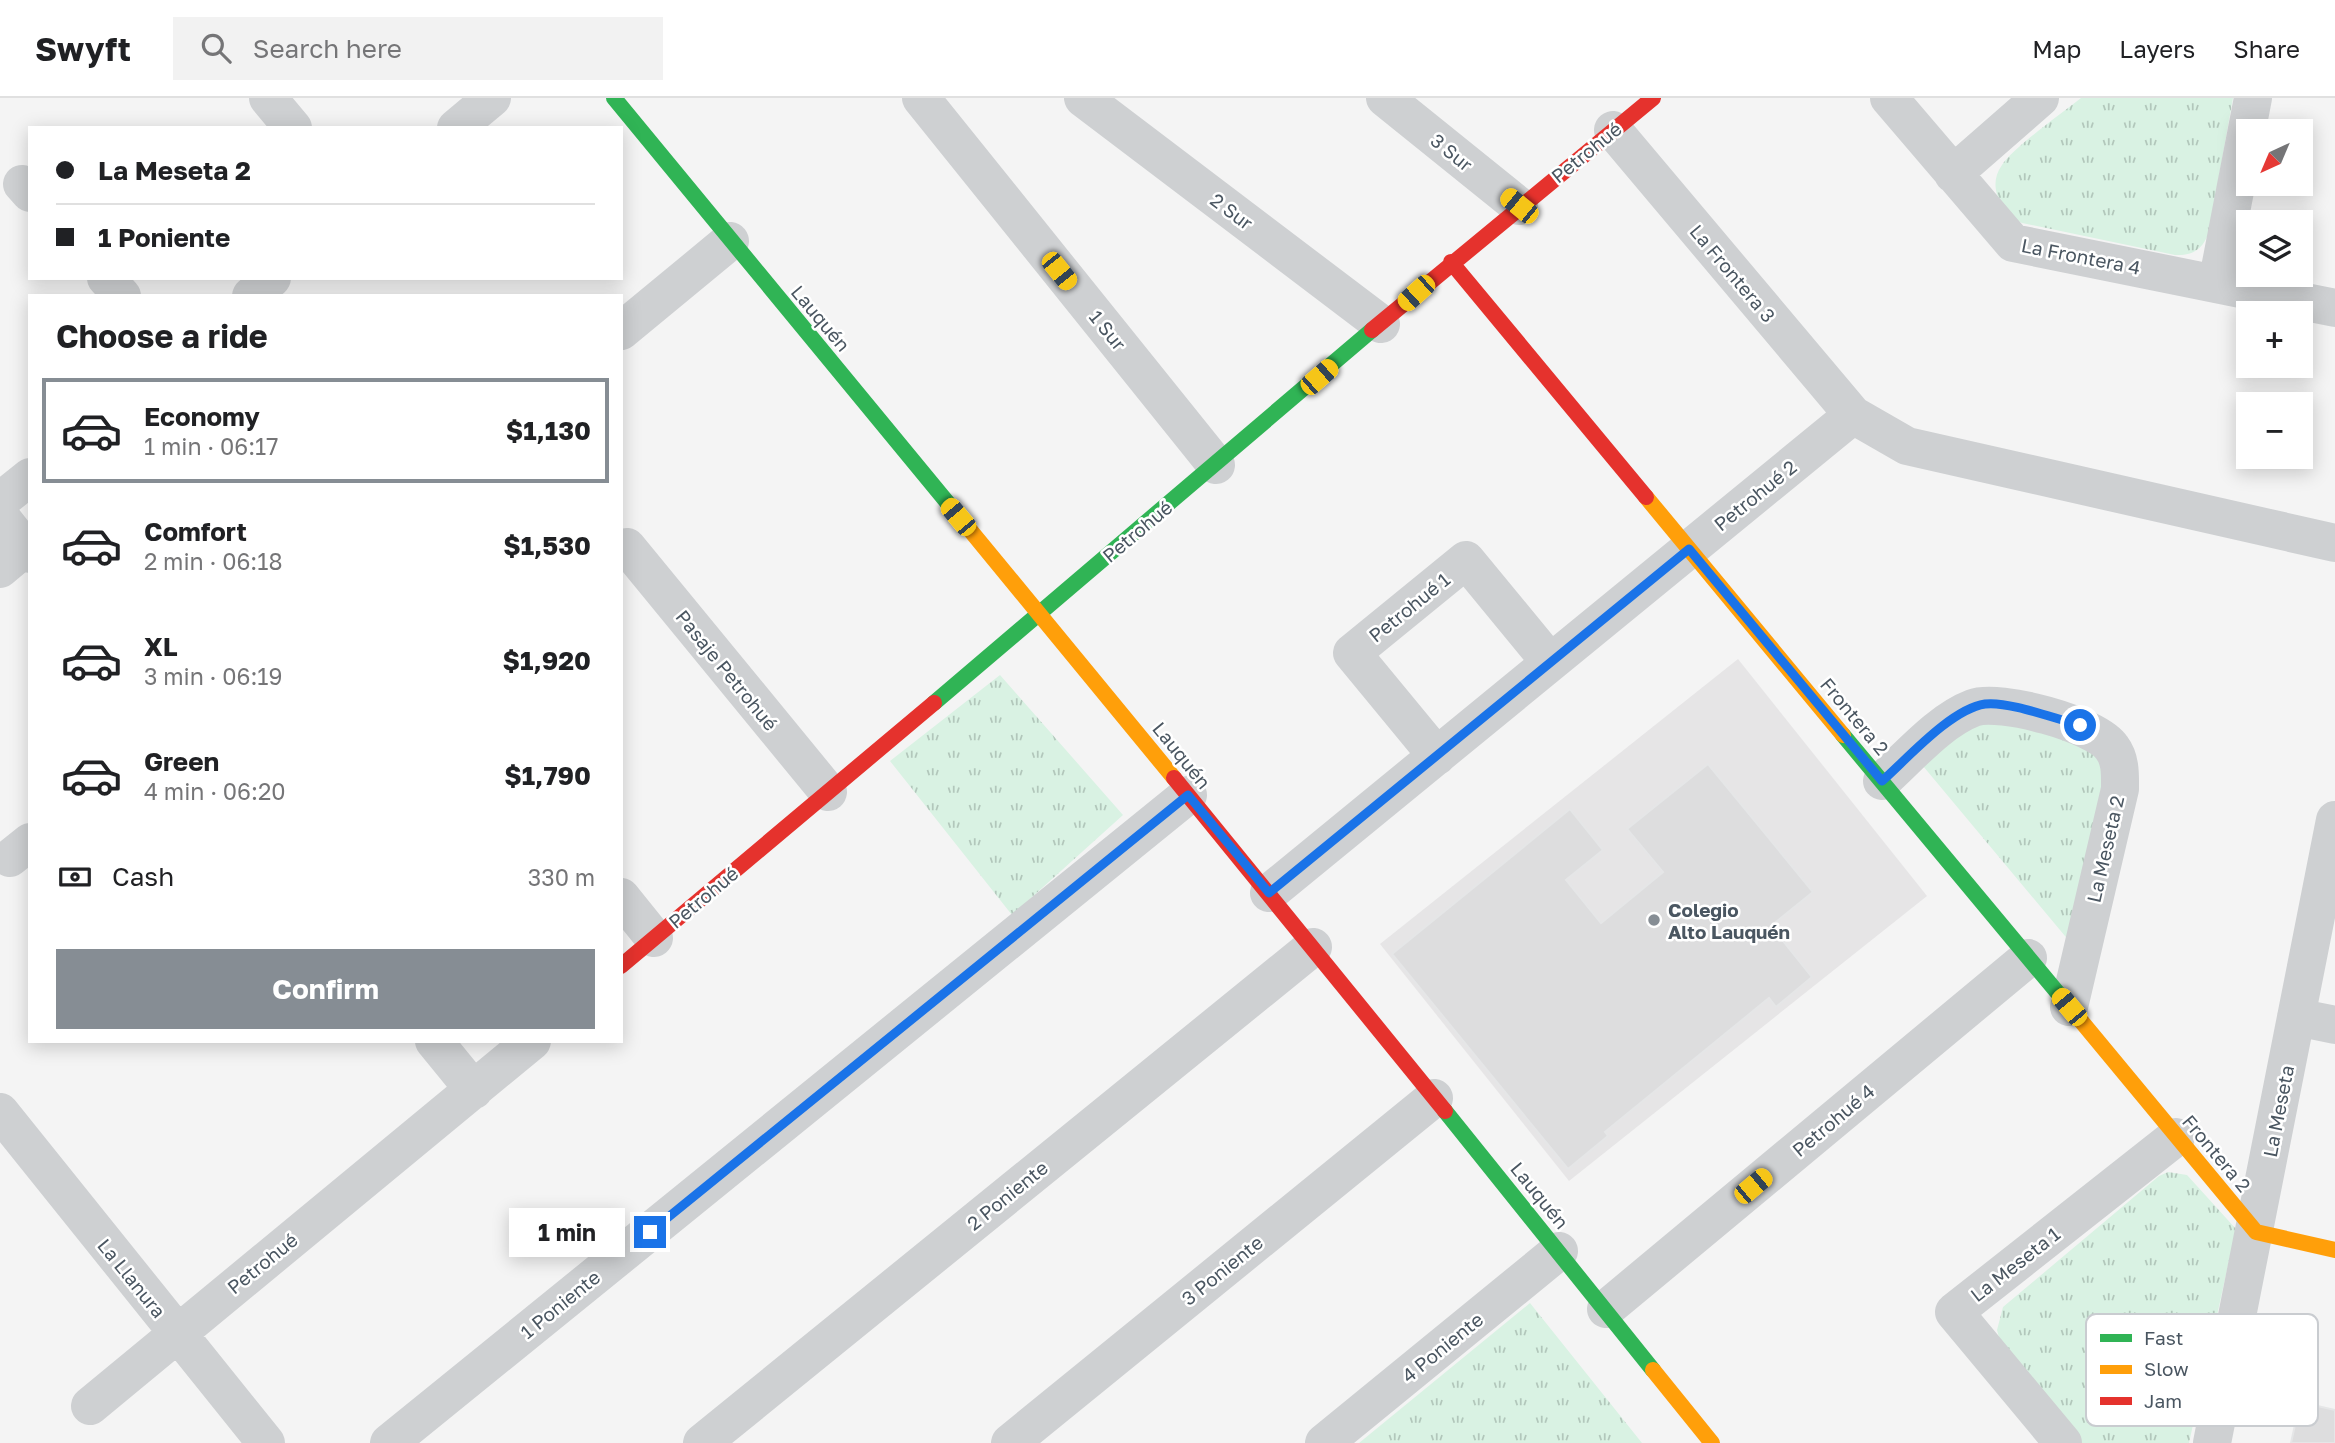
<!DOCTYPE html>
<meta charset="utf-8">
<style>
body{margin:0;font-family:"Golos Text",sans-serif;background:#f2f2f2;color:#202124;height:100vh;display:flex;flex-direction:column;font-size:26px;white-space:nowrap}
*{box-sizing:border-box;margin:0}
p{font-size:23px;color:#757577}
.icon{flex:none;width:38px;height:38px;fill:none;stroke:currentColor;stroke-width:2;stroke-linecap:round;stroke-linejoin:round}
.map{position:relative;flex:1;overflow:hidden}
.panel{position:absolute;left:28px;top:196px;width:595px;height:749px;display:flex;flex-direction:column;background:#fff;border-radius:0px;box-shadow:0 4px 18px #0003}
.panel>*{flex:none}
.top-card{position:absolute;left:28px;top:28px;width:595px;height:154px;border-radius:0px;box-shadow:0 4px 18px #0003;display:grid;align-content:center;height:154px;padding:0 28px;background:#fff}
.needle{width:46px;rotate:224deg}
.fabs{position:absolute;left:2236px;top:21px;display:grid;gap:14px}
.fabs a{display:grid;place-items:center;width:77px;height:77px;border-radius:0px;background:#fff;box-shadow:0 4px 18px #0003;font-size:35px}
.end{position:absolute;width:32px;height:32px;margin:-16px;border:9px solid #1a73e8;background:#fff;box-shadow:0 0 0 4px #fff}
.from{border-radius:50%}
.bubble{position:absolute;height:49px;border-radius:0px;background:#fff;box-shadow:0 4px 18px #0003;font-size:23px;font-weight:700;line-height:49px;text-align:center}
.car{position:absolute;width:21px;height:42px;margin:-21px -10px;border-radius:9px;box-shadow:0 0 5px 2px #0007;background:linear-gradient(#f5c518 24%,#345 0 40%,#f5c518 0 76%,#345 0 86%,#f5c518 0)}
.top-card b{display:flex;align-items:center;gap:24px;height:66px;font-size:26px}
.top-card b+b{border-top:2px solid #e0e0e0}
.top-card i{width:18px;height:18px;background:#202124}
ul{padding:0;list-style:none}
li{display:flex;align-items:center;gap:21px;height:105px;margin:0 14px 10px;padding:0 14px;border:4px solid transparent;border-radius:0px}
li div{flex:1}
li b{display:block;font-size:26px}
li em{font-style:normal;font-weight:700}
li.selected{border-color:#868d94}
li>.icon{width:63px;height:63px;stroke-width:1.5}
h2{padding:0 28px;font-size:32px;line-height:84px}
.pay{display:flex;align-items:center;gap:18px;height:77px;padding:0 28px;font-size:26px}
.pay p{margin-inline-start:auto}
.primary-button{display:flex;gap:14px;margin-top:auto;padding:14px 28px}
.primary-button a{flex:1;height:80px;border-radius:0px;background:#868d94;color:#fff;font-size:28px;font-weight:700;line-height:80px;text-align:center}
header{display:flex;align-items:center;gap:42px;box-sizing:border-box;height:98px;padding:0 35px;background:#fff;border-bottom:2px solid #e0e0e0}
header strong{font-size:33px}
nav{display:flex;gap:38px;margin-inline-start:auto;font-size:24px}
.search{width:490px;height:63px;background:#f2f2f2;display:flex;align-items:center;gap:18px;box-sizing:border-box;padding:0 24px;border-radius:0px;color:#757577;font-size:26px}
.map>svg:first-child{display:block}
.education{fill:#e6e5e6}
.park{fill:url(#park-tufts)}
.building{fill:#ddddde;stroke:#e5e6e7;stroke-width:2}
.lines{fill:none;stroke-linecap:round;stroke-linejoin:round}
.street{stroke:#ced0d2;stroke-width:38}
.fast{stroke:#30b455;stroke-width:16}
.slow{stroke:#ff9f0a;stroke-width:16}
.jam{stroke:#e5322d;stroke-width:16}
.route{stroke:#1a73e8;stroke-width:9}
.poi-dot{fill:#868d94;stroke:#fff;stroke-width:2.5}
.labels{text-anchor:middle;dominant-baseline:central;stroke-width:5;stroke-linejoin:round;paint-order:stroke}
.street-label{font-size:19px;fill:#4a5661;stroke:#fff}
.poi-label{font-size:19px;font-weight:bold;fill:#4a5661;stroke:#fff;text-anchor:start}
.key{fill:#fff;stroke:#c9ccd0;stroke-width:2}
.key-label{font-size:19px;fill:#4a5661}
</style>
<header>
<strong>Swyft</strong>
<div class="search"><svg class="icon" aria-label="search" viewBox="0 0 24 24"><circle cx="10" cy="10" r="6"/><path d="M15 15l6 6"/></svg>Search here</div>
<nav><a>Map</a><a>Layers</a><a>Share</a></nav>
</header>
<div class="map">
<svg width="2335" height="1345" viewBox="0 0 2335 1345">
<defs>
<pattern id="park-tufts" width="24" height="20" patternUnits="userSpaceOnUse" patternTransform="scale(1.75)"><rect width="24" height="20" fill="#d9f2e3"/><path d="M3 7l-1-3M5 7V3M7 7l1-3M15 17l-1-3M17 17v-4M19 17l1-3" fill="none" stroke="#b2c7bb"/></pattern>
</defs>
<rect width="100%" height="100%" fill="#f4f4f4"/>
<path class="education" d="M 1738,561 L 1927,798 L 1569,1083 L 1380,846 Z"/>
<path class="park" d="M 2081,0 L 2233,0 L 2209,134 C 2203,151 2193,158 2175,157 L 2022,125 C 2002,114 1986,89 2002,67 C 2013,50 2062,15 2081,0 Z
M 1000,577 L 1123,717 L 1012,817 L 890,663 Z
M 1982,620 L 2084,641 L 2106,666 L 2070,844 L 1923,668 L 1963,630 Z
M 2168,1074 L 2187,1077 L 2236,1131 L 2189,1345 L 2081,1345 L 2000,1243 L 1997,1232 L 2003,1209 L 2159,1078 Z
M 1530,1205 L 1642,1345 L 1359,1345 Z"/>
<path class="building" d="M 1708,666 L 1813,794 L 1771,828 L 1812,879 L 1776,909 L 1769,900 L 1605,1034 L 1608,1038 L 1568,1071 L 1392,856 L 1570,711 L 1603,752 L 1566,782 L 1601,825 L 1663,774 L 1627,731 Z
M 2300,1304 L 2335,1312 L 2335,1345 L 2291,1345 Z"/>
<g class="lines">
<path class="street" d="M 268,0 L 293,30
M 921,0 L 1216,367
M 1083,0 L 1381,226
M 1385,0 L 1519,108
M 1889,0 L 2013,145 L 2335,210
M 456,30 L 492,0
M 1613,32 L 1853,317 L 1907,348 L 2335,445
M 1953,76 L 2040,0
M 22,86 L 30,95
M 106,180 L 122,198
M 2217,186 L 2253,0
M 251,198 L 272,180
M 621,233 L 730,143
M 0,403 L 30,379
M 0,418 L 30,456
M 627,449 L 828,694
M 0,471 L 25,450
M 1437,658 L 1352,555 L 1466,462 L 1550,564
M 1882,683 C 1909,659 1939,623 1973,610 C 1999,600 2096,626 2112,650 C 2121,662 2120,677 2120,691 L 2069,909
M 10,760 L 30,744
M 1269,795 L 1853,317
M 621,799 L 654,840
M 2296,919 L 2335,927
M 434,943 L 474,992
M 0,1014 L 266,1345
M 1606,1211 L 2028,860
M 90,1308 L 532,943
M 389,1345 L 1188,697
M 702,1345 L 1313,849
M 1010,1345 L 1434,1000
M 1324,1345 L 1559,1153
M 2063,1345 L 1954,1214 L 2176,1039
M 2212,1345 L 2335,722"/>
<path class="fast" d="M 614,0 L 970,432
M 934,605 L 1372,232
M 1843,637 L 2062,900
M 1445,1013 L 1653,1272"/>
<path class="slow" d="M 1646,399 L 1843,637
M 970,432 L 1174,680
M 2062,900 L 2256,1134 L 2335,1152
M 1653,1272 L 1712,1345"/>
<path class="jam" d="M 1451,164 L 1646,399
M 1372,232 L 1653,0
M 1174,680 L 1445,1013
M 621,868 L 934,605"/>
</g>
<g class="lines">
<path class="route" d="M 650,1134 L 1188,697 L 1269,795 L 1689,451 L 1882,683 C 1907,661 1951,611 1985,606 C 2009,603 2055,621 2080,627"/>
</g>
<circle class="poi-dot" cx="1654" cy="822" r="7"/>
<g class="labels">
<g class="street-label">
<text transform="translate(1452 54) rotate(39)">3 Sur</text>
<text transform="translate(1586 54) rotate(-39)">Petrohué</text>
<text transform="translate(1232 113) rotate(37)">2 Sur</text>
<text transform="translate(2081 158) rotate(11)">La Frontera 4</text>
<text transform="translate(1733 175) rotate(50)">La Frontera 3</text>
<text transform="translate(821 220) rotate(50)">Lauquén</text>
<text transform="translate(1108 232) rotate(51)">1 Sur</text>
<text transform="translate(1755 397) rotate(-39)">Petrohué 2</text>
<text transform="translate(1137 433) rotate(-40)">Petrohué</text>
<text transform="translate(1409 509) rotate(-39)">Petrohué 1</text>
<text transform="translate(727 572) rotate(51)">Pasaje Petrohué</text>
<text transform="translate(1855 618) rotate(50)">Frontera 2</text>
<text transform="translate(1182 657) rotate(51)">Lauquén</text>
<text transform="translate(2105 751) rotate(-77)">La Meseta 2</text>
<text transform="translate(703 799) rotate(-40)">Petrohué</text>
<text transform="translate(2278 1013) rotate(-79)">La Meseta</text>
<text transform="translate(1833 1022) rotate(-40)">Petrohué 4</text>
<text transform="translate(2217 1055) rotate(50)">Frontera 2</text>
<text transform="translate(1007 1097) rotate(-39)">2 Poniente</text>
<text transform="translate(1540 1097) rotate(51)">Lauquén</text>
<text transform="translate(262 1165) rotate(-39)">Petrohué</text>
<text transform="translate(2015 1166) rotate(-38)">La Meseta 1</text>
<text transform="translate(1222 1172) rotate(-39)">3 Poniente</text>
<text transform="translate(132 1180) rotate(51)">La Llanura</text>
<text transform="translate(560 1206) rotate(-39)">1 Poniente</text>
<text transform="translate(1442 1249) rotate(-39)">4 Poniente</text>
</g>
<g class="poi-label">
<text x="1668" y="811">Colegio<tspan x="1668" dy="22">Alto Lauquén</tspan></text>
</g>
</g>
<rect x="2086" y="1216" width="232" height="112" rx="10" class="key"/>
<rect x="2100" y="1236" width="32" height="8" fill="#30b455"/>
<rect x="2100" y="1267" width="32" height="9" fill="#ff9f0a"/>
<rect x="2100" y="1299" width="32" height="8" fill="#e5322d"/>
<g class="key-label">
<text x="2144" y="1247">Fast</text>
<text x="2144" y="1278">Slow</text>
<text x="2144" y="1310">Jam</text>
</g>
</svg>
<div class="fabs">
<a><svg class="needle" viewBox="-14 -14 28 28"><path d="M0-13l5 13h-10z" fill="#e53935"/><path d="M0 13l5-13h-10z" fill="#757577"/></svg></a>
<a><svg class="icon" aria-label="layers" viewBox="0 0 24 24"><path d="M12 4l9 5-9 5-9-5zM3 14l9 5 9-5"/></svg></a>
<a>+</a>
<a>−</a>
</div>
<i class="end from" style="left:2080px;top:627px"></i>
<i class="end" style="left:650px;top:1134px"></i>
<div class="bubble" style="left:509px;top:1110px;width:116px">1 min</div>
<i class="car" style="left:1519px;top:108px;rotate:309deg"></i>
<i class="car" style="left:1059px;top:173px;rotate:141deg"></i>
<i class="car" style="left:1416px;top:195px;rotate:228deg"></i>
<i class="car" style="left:1319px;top:279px;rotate:49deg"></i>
<i class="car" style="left:958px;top:419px;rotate:320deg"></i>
<i class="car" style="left:2069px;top:909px;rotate:320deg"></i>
<i class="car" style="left:1753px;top:1088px;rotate:50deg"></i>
<div class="top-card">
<b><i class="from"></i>La Meseta 2</b>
<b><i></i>1 Poniente</b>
</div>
<section class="panel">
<h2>Choose a ride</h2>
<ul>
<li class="selected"><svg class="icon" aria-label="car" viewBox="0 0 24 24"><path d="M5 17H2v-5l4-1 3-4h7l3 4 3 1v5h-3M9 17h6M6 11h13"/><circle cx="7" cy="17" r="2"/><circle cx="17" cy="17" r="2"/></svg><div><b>Economy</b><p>1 min · 06:17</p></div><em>$1,130</em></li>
<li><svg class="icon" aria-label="car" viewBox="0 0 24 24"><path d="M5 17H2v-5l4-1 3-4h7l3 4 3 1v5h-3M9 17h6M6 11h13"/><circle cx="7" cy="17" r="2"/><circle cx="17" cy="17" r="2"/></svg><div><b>Comfort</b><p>2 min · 06:18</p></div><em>$1,530</em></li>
<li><svg class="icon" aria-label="car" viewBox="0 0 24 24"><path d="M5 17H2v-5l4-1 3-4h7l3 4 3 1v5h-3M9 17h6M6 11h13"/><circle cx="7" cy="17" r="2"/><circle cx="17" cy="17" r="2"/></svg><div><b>XL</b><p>3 min · 06:19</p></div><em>$1,920</em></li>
<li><svg class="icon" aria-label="car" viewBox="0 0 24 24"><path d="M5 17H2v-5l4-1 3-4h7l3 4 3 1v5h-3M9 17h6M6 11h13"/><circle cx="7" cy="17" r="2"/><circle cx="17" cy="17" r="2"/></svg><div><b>Green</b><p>4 min · 06:20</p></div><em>$1,790</em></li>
</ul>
<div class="pay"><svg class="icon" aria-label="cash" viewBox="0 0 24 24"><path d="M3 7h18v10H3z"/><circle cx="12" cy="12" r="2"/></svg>Cash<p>330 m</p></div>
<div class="primary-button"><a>Confirm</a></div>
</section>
</div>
